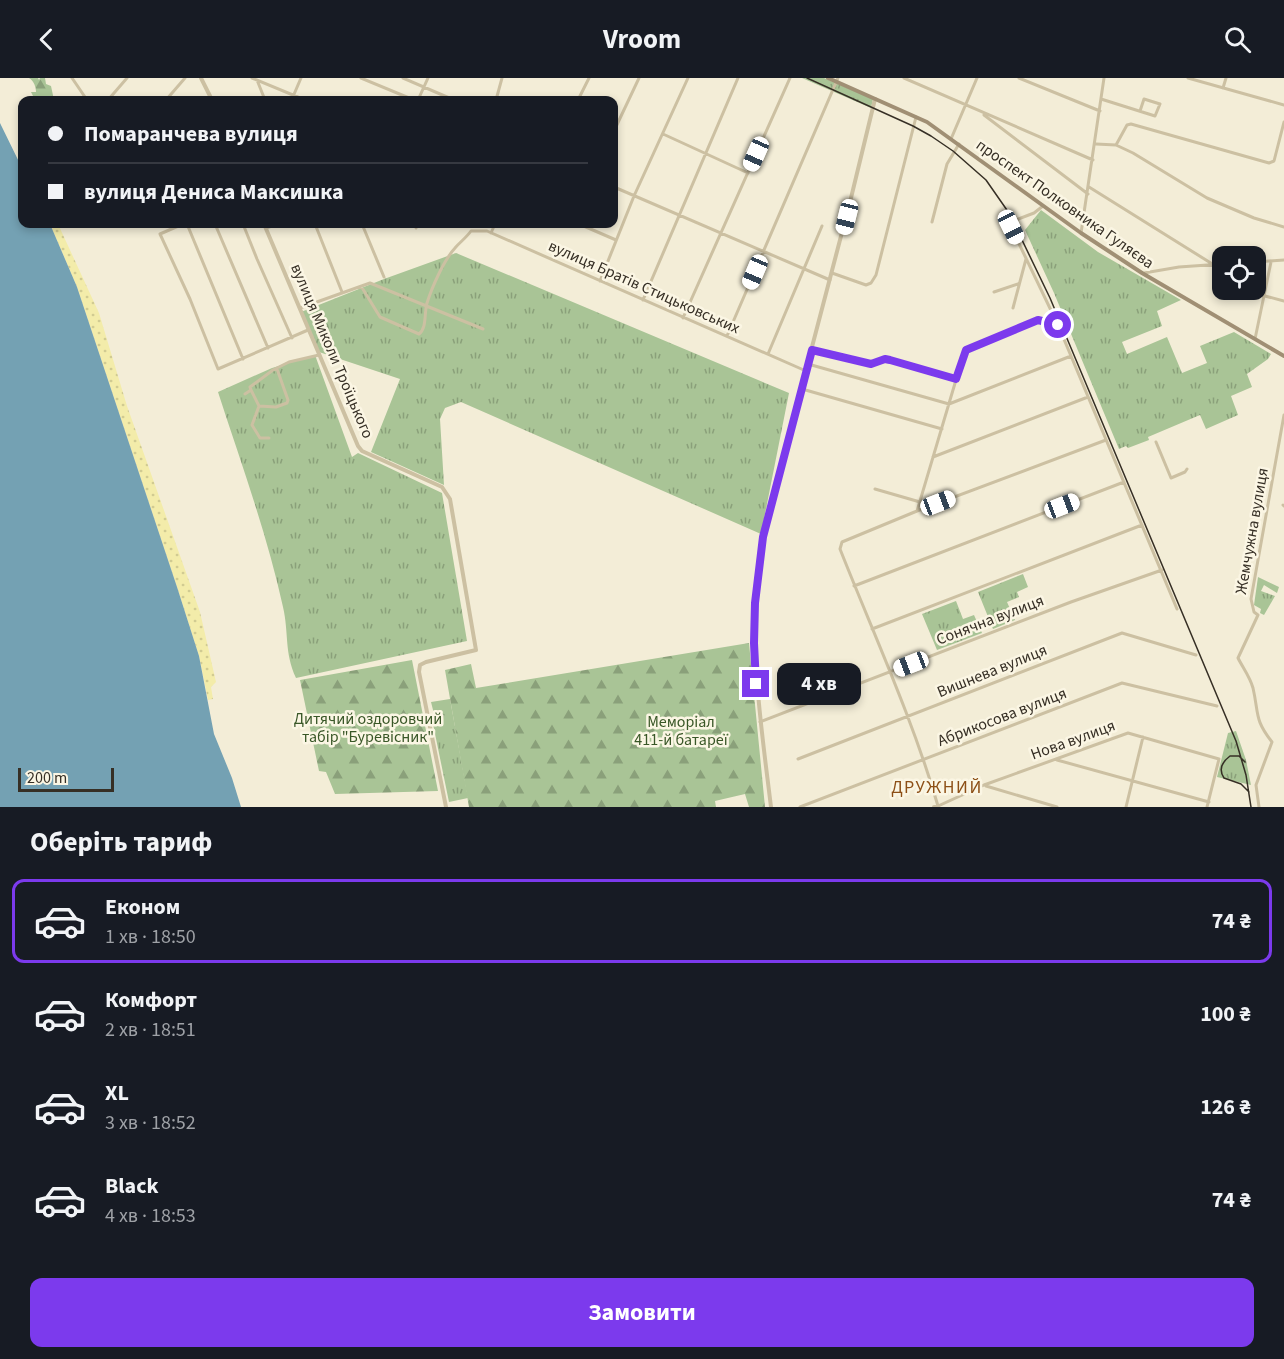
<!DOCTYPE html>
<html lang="uk">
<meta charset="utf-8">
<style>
body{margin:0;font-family:"Source Sans 3",sans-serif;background:#20242c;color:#f1f3f6;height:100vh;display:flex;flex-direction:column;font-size:22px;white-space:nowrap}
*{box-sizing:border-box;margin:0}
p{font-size:20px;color:#9ea1a6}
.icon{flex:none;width:33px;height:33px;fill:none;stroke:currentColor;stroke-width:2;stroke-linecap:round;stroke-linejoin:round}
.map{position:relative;height:729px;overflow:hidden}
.sheet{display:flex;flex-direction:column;background:#171b24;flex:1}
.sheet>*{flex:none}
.top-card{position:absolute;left:18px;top:18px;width:600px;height:132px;border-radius:12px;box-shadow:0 3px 9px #0003;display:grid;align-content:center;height:132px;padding:0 30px;background:#171b24}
.controls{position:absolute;left:1212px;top:168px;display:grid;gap:12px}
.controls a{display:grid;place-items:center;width:54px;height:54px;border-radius:12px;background:#171b24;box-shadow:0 3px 9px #0003;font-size:30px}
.scale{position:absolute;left:18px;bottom:15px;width:96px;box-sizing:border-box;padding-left:6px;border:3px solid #362f25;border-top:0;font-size:16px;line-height:21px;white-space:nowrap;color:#362f25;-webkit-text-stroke:4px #fbf6e4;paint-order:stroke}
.end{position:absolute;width:27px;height:27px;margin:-14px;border:8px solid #7c3aed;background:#fff;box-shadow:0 0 0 3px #fff}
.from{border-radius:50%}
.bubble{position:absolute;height:42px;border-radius:12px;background:#171b24;box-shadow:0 3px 9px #0003;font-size:20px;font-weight:700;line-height:42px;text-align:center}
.car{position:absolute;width:18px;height:36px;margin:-18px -9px;border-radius:8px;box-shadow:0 0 4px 2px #0007;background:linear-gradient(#fff 24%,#345 0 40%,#fff 0 76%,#345 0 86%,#fff 0)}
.top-card b{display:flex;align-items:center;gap:21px;height:57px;font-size:22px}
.top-card b+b{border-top:2px solid #363941}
.top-card i{width:15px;height:15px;background:#f1f3f6}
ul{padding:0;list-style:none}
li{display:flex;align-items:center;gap:18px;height:84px;margin:0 12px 9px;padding:0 18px;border:3px solid transparent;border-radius:12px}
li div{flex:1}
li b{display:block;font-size:22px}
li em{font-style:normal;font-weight:700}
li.current{border-color:#7c3aed}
li>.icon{width:54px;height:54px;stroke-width:1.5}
h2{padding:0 30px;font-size:27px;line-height:72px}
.cta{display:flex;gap:12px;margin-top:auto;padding:12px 30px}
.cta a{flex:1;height:69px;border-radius:12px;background:#7c3aed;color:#fff;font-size:24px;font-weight:700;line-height:69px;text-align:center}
header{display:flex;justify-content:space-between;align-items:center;height:78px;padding:0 30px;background:#171b24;font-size:27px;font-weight:700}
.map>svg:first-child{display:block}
.grass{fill:url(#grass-tufts)}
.forest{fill:url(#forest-firs)}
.sand{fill:url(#sand-dots)}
.water{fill:#74a1b3}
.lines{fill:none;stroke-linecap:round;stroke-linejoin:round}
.minor{stroke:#ccc0a2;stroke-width:3}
.tertiary{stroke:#ccc0a2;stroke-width:4}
.secondary{stroke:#a08f74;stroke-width:4}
.tram{stroke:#362f25;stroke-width:1.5}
.route{stroke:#7c3aed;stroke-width:8}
.labels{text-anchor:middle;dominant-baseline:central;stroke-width:5;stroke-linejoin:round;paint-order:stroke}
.street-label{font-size:16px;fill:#362f25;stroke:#fbf6e4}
.park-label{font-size:16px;fill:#395727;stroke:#fbf6e4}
.neighbourhood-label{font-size:18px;letter-spacing:1.5px;fill:#8d5017;stroke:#fbf6e4}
</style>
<header><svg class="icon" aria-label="back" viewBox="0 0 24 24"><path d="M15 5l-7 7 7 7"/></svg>Vroom<svg class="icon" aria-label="search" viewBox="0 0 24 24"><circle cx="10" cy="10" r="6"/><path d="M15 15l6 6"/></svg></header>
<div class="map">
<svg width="1284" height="729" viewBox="0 0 1284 729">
<defs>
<pattern id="grass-tufts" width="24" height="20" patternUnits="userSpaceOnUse" patternTransform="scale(1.5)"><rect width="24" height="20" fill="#a9c496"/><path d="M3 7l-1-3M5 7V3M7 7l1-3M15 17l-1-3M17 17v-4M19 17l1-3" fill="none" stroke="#8aa07a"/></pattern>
<pattern id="forest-firs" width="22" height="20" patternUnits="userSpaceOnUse" patternTransform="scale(1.5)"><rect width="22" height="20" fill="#a9c496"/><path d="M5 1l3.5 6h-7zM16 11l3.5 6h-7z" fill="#8aa07a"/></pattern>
<pattern id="sand-dots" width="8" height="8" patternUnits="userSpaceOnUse" patternTransform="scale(1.5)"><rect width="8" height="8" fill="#f3ecaa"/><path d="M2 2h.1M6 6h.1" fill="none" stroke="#d1cb92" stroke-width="1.8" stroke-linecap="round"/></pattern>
</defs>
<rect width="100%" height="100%" fill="#f3edd7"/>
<path class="grass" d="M 802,0 L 824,0 L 873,21 L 871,30 Z
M 1041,132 L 1098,174 L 1181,222 L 1157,233 L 1162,248 L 1122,264 L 1127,276 L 1167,259 L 1182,295 L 1207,285 L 1200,268 L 1234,254 L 1271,276 L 1268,281 L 1247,296 L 1252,309 L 1231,318 L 1238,337 L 1206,351 L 1200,337 L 1148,359 L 1149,362 L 1128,370 L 1126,368 L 1119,371 L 1054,215 L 1025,152 Z
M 456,175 L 789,315 L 761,456 L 461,324 L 445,330 L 440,341 L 444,407 L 371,374 L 400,301 L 319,274 L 301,234 L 384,201 Z
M 315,277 L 352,379 L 358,375 L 442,415 L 467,563 L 296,600 C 284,574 289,555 283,529 C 267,456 241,385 218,314 L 272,290 Z
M 1023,496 L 1028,509 L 1017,514 L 1019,519 L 1007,524 L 1015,542 L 993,551 L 978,514 Z
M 1258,499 L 1279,509 L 1277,515 L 1264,507 L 1261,513 L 1275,518 L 1264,537 L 1260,535 L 1261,531 L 1254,527 Z
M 956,523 L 963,541 L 974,537 L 982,555 L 937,572 L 922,536 Z
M 450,621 L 468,720 L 449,724 L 432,641 L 435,640 L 431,624 Z
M 1236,653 L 1246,682 L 1251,707 L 1217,699 L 1228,655 Z"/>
<path class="forest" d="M 29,0 L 38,0 L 39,2 L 40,0 L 45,0 L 46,6 L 51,8 L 54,22 L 35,22 L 31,14 L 36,14 C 36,9 34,3 29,0 Z
M 749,565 L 765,729 L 749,729 L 745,716 L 715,723 L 716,729 L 469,729 L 445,592 L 471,586 L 476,610 Z
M 412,582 L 438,713 L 335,716 L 326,694 L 319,693 L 300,602 Z"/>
<path class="sand" d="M 50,146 L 58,146 L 99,235 L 127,328 L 200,534 L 216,604 L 211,609 L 213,621 L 208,622 L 199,578 L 177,509 L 77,209 Z"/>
<path class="water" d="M 0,45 L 22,90 L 22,146 L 50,146 L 77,209 L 177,509 L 199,578 L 214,656 L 232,700 L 241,729 L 0,729 Z"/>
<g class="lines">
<path class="minor" d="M 72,0 L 87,22
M 252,0 L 305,22
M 361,0 L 414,22
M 403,0 L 454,22
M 904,0 L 1093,82
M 1019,0 L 1100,33
M 1188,0 L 1284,27
M 257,2 L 265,22
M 1223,10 L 1226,0
M 1101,21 L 1155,38 L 1160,26 L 1144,21 L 1140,33
M 108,22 L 127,0
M 166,22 L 185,0
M 287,22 L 292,21 L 301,0
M 418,22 L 428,0
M 496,22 L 502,0
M 578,22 L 589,0
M 984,37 L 1088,116
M 614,53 L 639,0
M 663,56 L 748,95
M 951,61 L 977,0
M 1096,66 L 1116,67 L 1133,75 L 1207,120 L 1254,140 L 1284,149
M 1116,67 L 1127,47 L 1131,46 L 1269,85 L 1274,83 L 1284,44
M 614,109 L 830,202
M 1089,109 L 1222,192
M 1043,128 L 1034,135 L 1013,143 L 1011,149 L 1058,247 L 1177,531
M 932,144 L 947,86 L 959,66
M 183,146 L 160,156 L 190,221 L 218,291 L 308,252
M 187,146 L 243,281
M 215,146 L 268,270
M 243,146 L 257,181 L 292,260
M 315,146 L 342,214
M 362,146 L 384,199
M 415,146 L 416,150
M 579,146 L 616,162
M 266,150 L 278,146
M 491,155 L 495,146
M 1081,155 L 1104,0
M 1256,184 L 1284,182
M 832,195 L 866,207 L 871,205 L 876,197 L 916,39
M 1144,195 L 1179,189 L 1222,186
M 600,203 L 634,118 L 688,0
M 361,208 L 380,239 L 419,256 C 427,250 424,235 427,225 C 432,209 444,182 455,170 C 461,163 466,160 471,153 L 487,153 L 806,293
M 1251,212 L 1265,218 L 1284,223
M 994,214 L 1018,206
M 643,222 L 738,0
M 300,230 L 370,205 L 483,251
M 1013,230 L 1026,181
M 683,240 L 790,0
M 727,258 L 838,0
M 1255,261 L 1271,184
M 812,272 L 871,286 L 885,281 L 890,282 L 956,301
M 768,276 L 822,148
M 808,286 L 949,326 L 1071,278
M 802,311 L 942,351
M 251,312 L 259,328 L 276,329 L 287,325 L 288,322 L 277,291
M 245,316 L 251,312 L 250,309 L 273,292 L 289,284 L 319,277
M 259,328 L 252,347 L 260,360 L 269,360
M 1106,362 L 917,433 L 842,464 L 840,471 C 874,557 912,639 938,728 L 984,707 L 1128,655 L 1219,681 L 1207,729
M 1156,364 L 1171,400 L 1185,394 L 1187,391
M 933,379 L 1088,319
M 875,411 L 920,424
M 1283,427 L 1284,428
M 917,433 L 964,275 L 1038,242 L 1058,247
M 854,508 L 1124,404
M 872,551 L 1142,447
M 760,644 L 1071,524 L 1162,492
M 798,681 L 1122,555 L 1196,577
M 1057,682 L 1209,724
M 986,708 L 1057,729
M 800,729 L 1122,605 L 1217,628
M 1126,729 L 1143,659
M 1259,729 L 1256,707 L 1272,664 C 1254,641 1259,636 1253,610 C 1250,599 1243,590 1238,580 L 1258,537 L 1254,534 L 1251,521 L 1284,337"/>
<path class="tertiary" d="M 201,0 L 212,22
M 264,146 L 358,368 L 362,373 L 442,409 L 450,421 L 476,572 L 426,584 L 420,587 L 419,594 L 446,729
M 771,729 C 760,638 745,547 763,456 L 851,120 L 875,21
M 934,729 L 938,729"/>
<path class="secondary" d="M 828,0 L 927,44 L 1081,155 L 1142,195 L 1284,278"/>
<path class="tram" d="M 807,0 L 913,48 L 931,58 L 953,73 L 986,102 L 1009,135 L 1050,220 L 1236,663 L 1246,697 L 1251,729
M 1245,684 L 1239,678 L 1230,678 C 1222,684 1218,691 1224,700 L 1241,706 L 1249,714"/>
</g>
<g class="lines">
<path class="route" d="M 756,606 L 754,565 L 755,525 L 763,459 L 812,272 L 871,286 L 885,281 L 890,282 L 956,301 L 966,272 L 1038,242 L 1058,247"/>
</g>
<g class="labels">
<g class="street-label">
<text transform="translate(1065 126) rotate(35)">проспект Полковника Гуляєва</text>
<text transform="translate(644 209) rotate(24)">вулиця Братів Стицьковських</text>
<text transform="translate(332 273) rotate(67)">вулиця Миколи Троїцького</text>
<text transform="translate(1252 453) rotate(-80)">Жемчужна вулиця</text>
<text transform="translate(990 542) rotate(-21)">Сонячна вулиця</text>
<text transform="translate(992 593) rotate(-22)">Вишнева вулиця</text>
<text transform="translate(1002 639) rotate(-21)">Абрикосова вулиця</text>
<text transform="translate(1073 662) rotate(-20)">Нова вулиця</text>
</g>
<g class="park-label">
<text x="368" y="641">Дитячий оздоровчий<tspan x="368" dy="18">табір "Буревісник"</tspan></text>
<text x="681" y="644">Меморіал<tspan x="681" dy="18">411-й батареї</tspan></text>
</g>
<g class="neighbourhood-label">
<text x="937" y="709">ДРУЖНИЙ</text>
</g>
</g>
</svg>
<div class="controls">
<a><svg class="icon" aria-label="locate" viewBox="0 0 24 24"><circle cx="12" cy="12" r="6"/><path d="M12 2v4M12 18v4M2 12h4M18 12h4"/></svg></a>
</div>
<div class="scale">200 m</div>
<i class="end from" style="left:1058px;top:247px"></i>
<i class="end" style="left:756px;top:606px"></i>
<div class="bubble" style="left:777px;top:585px;width:84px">4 хв</div>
<i class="car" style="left:756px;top:76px;rotate:204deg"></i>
<i class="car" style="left:847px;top:139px;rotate:194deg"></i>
<i class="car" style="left:1011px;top:149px;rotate:154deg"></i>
<i class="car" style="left:755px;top:194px;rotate:203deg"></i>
<i class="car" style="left:938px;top:425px;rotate:69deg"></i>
<i class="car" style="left:1062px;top:428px;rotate:69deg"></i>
<i class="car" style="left:911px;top:586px;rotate:249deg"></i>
<div class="top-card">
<b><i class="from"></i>Помаранчева вулиця</b>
<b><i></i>вулиця Дениса Максишка</b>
</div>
</div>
<section class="sheet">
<h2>Оберіть тариф</h2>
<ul>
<li class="current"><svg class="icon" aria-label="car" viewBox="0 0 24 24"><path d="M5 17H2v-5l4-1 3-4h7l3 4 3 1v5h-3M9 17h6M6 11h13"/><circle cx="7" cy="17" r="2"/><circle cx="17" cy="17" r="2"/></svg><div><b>Економ</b><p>1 хв · 18:50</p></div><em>74 ₴</em></li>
<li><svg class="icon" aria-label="car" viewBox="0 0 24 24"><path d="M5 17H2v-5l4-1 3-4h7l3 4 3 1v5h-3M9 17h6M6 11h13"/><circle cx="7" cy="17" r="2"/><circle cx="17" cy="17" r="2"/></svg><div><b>Комфорт</b><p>2 хв · 18:51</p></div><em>100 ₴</em></li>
<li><svg class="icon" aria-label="car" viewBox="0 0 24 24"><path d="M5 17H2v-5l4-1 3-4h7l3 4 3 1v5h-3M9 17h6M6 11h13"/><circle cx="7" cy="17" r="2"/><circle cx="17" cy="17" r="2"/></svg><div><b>XL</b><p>3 хв · 18:52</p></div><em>126 ₴</em></li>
<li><svg class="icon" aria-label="car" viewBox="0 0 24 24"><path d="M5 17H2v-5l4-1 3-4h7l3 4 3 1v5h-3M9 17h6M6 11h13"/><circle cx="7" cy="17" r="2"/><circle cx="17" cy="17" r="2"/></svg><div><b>Black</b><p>4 хв · 18:53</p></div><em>74 ₴</em></li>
</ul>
<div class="cta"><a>Замовити</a></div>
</section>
